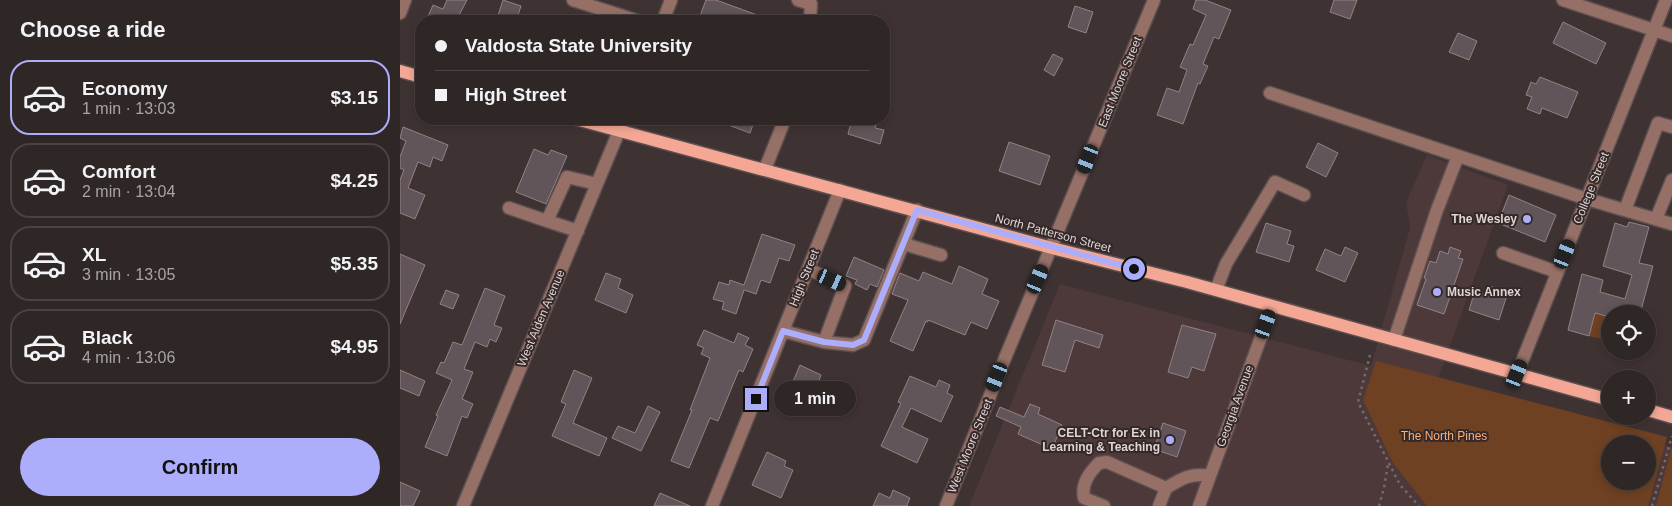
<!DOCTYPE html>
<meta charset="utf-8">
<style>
body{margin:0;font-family:Helvetica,sans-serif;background:#3b3232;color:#f1f3f6;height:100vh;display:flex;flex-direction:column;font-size:19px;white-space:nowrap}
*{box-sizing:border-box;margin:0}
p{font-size:16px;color:#a7a5a7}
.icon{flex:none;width:28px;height:28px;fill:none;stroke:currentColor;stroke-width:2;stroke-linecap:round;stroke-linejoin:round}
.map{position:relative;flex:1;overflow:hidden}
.panel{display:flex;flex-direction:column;background:#2f2626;width:400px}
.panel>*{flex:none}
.hud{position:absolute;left:15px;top:15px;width:475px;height:110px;border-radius:20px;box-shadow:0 2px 8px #0003,0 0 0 1px #4a4343;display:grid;align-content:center;height:110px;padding:0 20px;background:#2f2626}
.buttons{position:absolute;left:1201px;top:305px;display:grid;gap:10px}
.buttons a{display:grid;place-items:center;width:55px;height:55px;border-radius:50%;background:#2f2626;box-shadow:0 2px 8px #0003,0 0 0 1px #4a4343;font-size:25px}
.end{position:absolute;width:22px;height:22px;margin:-11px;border:6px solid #adaefb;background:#111;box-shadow:0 0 0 2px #111}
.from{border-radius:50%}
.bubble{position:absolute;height:35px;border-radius:18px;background:#2f2626;box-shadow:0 2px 8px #0003,0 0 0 1px #4a4343;font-size:16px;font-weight:700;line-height:35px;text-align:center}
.car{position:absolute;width:15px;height:30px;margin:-15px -8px;border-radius:6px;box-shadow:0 0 4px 1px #0007;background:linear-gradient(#222 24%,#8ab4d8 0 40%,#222 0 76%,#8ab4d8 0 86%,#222 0)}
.hud b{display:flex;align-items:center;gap:18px;height:48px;font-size:19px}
.hud b+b{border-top:1px solid #4a4343}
.hud i{width:12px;height:12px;background:#f1f3f6}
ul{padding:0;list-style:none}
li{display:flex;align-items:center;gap:15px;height:75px;margin:0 10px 8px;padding:0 10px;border:2px solid #4a4343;border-radius:20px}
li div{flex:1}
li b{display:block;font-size:19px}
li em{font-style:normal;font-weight:700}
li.on{border-color:#adaefb}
li>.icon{width:45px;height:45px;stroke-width:1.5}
h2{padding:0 20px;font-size:22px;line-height:60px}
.primary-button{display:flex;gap:10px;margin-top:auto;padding:10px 20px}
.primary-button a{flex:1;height:58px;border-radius:30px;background:#adaefb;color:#111;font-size:20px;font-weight:700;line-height:58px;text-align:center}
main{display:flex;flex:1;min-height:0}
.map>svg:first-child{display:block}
.built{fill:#4e393a;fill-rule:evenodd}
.green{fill:#6d4122;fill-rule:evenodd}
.building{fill:#625559;stroke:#918286}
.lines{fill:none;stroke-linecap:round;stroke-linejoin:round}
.minor-casing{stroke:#5c4f4f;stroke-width:15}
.major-casing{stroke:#5c4f4f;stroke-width:15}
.path{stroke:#766a6a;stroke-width:2.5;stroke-dasharray:2.5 4;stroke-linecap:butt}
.minor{stroke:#967066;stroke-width:12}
.major{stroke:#f4a794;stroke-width:12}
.route{stroke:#adaefb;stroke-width:6}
.poi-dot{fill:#adaefb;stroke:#352828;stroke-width:2}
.labels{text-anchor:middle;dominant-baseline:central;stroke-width:4;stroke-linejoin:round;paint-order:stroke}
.street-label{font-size:12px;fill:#ded5d5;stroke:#352828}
.poi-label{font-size:12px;font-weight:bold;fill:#ded5d5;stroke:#352828;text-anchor:end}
.park-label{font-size:12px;fill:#fcae7b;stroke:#352828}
</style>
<main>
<section class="panel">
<h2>Choose a ride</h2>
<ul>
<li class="on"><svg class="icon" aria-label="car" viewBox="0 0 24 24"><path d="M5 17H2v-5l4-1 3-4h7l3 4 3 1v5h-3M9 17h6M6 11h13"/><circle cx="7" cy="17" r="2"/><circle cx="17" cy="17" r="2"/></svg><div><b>Economy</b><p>1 min · 13:03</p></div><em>$3.15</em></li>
<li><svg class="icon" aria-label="car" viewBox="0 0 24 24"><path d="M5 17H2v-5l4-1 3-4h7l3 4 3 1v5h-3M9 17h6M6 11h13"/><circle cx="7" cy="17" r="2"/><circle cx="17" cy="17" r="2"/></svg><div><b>Comfort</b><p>2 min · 13:04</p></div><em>$4.25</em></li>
<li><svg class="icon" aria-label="car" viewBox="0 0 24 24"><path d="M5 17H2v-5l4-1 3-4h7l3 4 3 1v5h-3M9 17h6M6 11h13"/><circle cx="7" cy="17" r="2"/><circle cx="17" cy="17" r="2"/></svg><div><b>XL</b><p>3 min · 13:05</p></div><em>$5.35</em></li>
<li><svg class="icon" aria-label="car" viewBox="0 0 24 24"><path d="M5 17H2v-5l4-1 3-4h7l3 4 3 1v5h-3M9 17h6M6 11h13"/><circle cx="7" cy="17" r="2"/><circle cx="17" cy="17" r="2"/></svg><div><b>Black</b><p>4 min · 13:06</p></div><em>$4.95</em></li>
</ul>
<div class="primary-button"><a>Confirm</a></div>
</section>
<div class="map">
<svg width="1272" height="506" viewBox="0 0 1272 506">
<rect width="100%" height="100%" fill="#3f3232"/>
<path class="built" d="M 1027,155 L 1108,185 L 1036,384 L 1272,447 L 1272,506 L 569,506 L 660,284 L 971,366 L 1010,228 L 1006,202 ZM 1210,444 L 1248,444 L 1248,481 L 1210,481 Z"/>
<path class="green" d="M 1195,313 L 1210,317 L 1210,341 L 1189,336 Z
M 976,361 L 1267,437 L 1248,506 L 1027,506 L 993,463 L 963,400 ZM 1210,444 L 1248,444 L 1248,481 L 1210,481 Z
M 1272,446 L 1272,506 L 1256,506 Z"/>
<path class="building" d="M 47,0 L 67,0 L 56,21 L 26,21 L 33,5 L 43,9 Z
M 103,0 L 121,6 L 116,21 L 96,21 Z
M 306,0 L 316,0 L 371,20 L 371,21 L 298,21 Z
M 796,0 L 805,0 L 831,10 L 819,39 L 814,37 L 803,64 L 808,66 L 800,84 L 798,83 L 783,124 L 757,115 L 767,88 L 779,92 L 787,70 L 780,67 L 790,44 L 793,45 L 806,15 L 793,9 Z
M 934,0 L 957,0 L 950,19 L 930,12 Z
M 675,6 L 693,12 L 686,33 L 668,27 Z
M 1163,22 L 1206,43 L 1196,64 L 1153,43 Z
M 1058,33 L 1077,41 L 1069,60 L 1049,52 Z
M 653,54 L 663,59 L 654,76 L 644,70 Z
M 1140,77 L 1178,92 L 1167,118 L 1142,108 L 1140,114 L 1127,109 L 1132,97 L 1126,95 L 1131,82 L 1136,84 Z
M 315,119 L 355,119 L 350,133 L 315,120 Z
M 452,119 L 465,119 L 477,123 L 475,128 L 484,130 L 480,144 L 448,134 Z
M 3,127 L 48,145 L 42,161 L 33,157 L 30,167 L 18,162 L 8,188 L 25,195 L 15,219 L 0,213 L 0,180 L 4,170 L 0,168 L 0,157 L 6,141 L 0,138 Z
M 609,142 L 650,156 L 640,185 L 599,171 Z
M 918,143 L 938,153 L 926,177 L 906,167 Z
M 134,149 L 148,155 L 151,150 L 167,156 L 146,204 L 116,192 Z
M 1109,195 L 1156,215 L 1145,242 L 1098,223 Z
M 1229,222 L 1249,227 L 1239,263 L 1253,266 L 1240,314 L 1210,314 L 1210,317 L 1195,313 L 1189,336 L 1168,330 L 1182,274 L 1203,280 L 1200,292 L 1225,299 L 1232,275 L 1203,266 L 1215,223 L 1227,227 Z
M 866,223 L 891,231 L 887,244 L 894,246 L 889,262 L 856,252 Z
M 362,234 L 395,245 L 389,261 L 379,258 L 370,283 L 361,280 L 356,294 L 344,290 L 336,314 L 322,309 L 324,302 L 313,299 L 319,282 L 329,285 L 330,280 L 344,285 Z
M 945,247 L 958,253 L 945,282 L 916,270 L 925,249 L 941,256 Z
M 1050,247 L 1061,251 L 1058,258 L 1063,259 L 1044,314 L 1017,305 L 1026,279 L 1024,278 L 1030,261 L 1036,263 L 1040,251 L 1048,254 Z
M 0,254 L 25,265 L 0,324 Z
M 454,257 L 484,270 L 477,287 L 470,284 L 467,290 L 455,284 L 457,280 L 446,276 Z
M 559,266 L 588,279 L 582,294 L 599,301 L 587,329 L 571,322 L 565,335 L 528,320 L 528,322 L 526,321 L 513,351 L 490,341 L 508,300 L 492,294 L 500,273 L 519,281 L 523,272 L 552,284 Z
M 206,273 L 221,279 L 218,288 L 233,295 L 226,313 L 195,300 Z
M 1089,286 L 1108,292 L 1099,320 L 1069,310 L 1075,291 L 1086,295 Z
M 85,288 L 105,296 L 94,325 L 102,328 L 96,342 L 90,339 L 87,347 L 75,342 L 64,369 L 73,372 L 62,399 L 73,404 L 67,418 L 62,416 L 47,456 L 25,447 L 38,416 L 36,415 L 52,380 L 36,373 L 41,362 L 44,363 L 53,342 L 62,345 Z
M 46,290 L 59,295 L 53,309 L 40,304 Z
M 656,320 L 703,335 L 699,348 L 675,340 L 665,372 L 642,365 Z
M 782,325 L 816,334 L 804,371 L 792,367 L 788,378 L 768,372 Z
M 304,330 L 334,343 L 338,333 L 349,338 L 345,345 L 353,349 L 343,372 L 339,370 L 318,421 L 310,418 L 289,468 L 271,461 L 292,410 L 290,410 L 310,358 L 301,354 L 304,348 L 297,345 Z
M 400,365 L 421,375 L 412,400 L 395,393 L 398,386 L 392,384 Z
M 0,370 L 25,381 L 19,396 L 0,388 Z
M 174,370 L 192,378 L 173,423 L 207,438 L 199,456 L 152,436 L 166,404 L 161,402 Z
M 510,376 L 536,387 L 539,380 L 550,385 L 547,393 L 553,396 L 541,422 L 511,408 L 502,427 L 528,439 L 517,463 L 481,446 L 501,403 L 498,402 Z
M 630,404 L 640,408 L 638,414 L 662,425 L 652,449 L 618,434 L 621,427 L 596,416 L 600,407 L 624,417 Z
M 248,406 L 260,412 L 241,451 L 212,438 L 218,426 L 235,433 Z
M 763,423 L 786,431 L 777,457 L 754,449 Z
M 367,452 L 386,461 L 384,466 L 393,470 L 381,498 L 352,485 Z
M 0,482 L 20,491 L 13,506 L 0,506 Z
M 493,490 L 510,498 L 507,505 L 508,506 L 473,506 L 479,493 L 490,498 Z
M 260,493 L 290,506 L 254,506 Z"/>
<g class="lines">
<defs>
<path id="minor" d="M 173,0 L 238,21
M 398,0 L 411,4 L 410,21
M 1163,0 L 1272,36
M 0,13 L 5,0
M 263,21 L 271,0
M 870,93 L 1187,199 L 1272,224
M 365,169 L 385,119
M 109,208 L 147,221 L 167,177 L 197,184
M 1225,210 L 1258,123 L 1272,127
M 1256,219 L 1272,180
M 147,221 L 178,231
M 504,244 L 541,255
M 1103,253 L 1157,272
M 408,269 L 445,286 L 424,342
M 816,290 L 826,264 L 875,182 L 904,195
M 383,331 L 424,342 L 453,345 L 464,340 L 517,210
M 994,340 L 1037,210 L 1058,156
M 1117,374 L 1266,0
M 63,506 L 224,119
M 312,506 L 440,190
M 546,506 L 605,358 L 754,0
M 704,506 L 684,498 C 681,484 689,473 699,463 L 707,462 L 766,488 C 781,479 792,472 810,476
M 759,506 L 766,488
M 799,506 L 872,307"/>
<path id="major" d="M 0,71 L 21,77
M 176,119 L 652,248 L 787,282 L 1210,400
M 1248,410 L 1272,417"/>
</defs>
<use href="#minor" class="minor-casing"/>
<use href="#major" class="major-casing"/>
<path class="path" d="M 970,355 L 958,402 L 1000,485 L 1019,506
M 979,506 L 984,488 L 988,464
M 1252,506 L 1272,436"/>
<use href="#minor" class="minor"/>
<use href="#major" class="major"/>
</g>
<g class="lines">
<path class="route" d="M 356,399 L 383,331 L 424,342 L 453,345 L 464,340 L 517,210 L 734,269"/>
</g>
<g class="poi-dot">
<circle cx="1127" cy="219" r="5"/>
<circle cx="1037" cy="292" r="5"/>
<circle cx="770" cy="440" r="5"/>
</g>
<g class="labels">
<g class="street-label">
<text transform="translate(720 82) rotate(-68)">East Moore Street</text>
<text transform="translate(1191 188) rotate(-68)">College Street</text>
<text transform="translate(653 233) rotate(15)">North Patterson Street</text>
<text transform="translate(404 278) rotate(-68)">High Street</text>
<text transform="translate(141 318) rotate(-67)">West Alden Avenue</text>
<text transform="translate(835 406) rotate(-70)">Georgia Avenue</text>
<text transform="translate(570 446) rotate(-68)">West Moore Street</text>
</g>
<g class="poi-label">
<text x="1117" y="219">The Wesley</text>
<text x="1047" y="292" text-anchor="start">Music Annex</text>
<text x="760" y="433">CELT-Ctr for Ex in<tspan x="760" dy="14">Learning &amp; Teaching</tspan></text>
</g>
<g class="park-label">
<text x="1044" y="436">The North Pines</text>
</g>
</g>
</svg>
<div class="buttons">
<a><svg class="icon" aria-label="locate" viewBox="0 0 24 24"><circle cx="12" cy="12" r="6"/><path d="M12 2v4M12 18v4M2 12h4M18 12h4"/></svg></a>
<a>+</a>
<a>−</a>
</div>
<i class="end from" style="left:734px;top:269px"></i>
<i class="end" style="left:356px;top:399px"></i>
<div class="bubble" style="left:374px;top:381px;width:82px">1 min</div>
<i class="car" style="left:688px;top:159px;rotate:202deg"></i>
<i class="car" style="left:1165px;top:254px;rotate:22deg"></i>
<i class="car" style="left:638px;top:279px;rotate:23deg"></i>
<i class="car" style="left:432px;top:280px;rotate:114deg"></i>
<i class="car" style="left:866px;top:324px;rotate:20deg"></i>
<i class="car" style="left:1117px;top:374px;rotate:22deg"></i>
<i class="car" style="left:597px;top:377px;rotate:202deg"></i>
<div class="hud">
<b><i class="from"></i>Valdosta State University</b>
<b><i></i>High Street</b>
</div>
</div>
</main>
